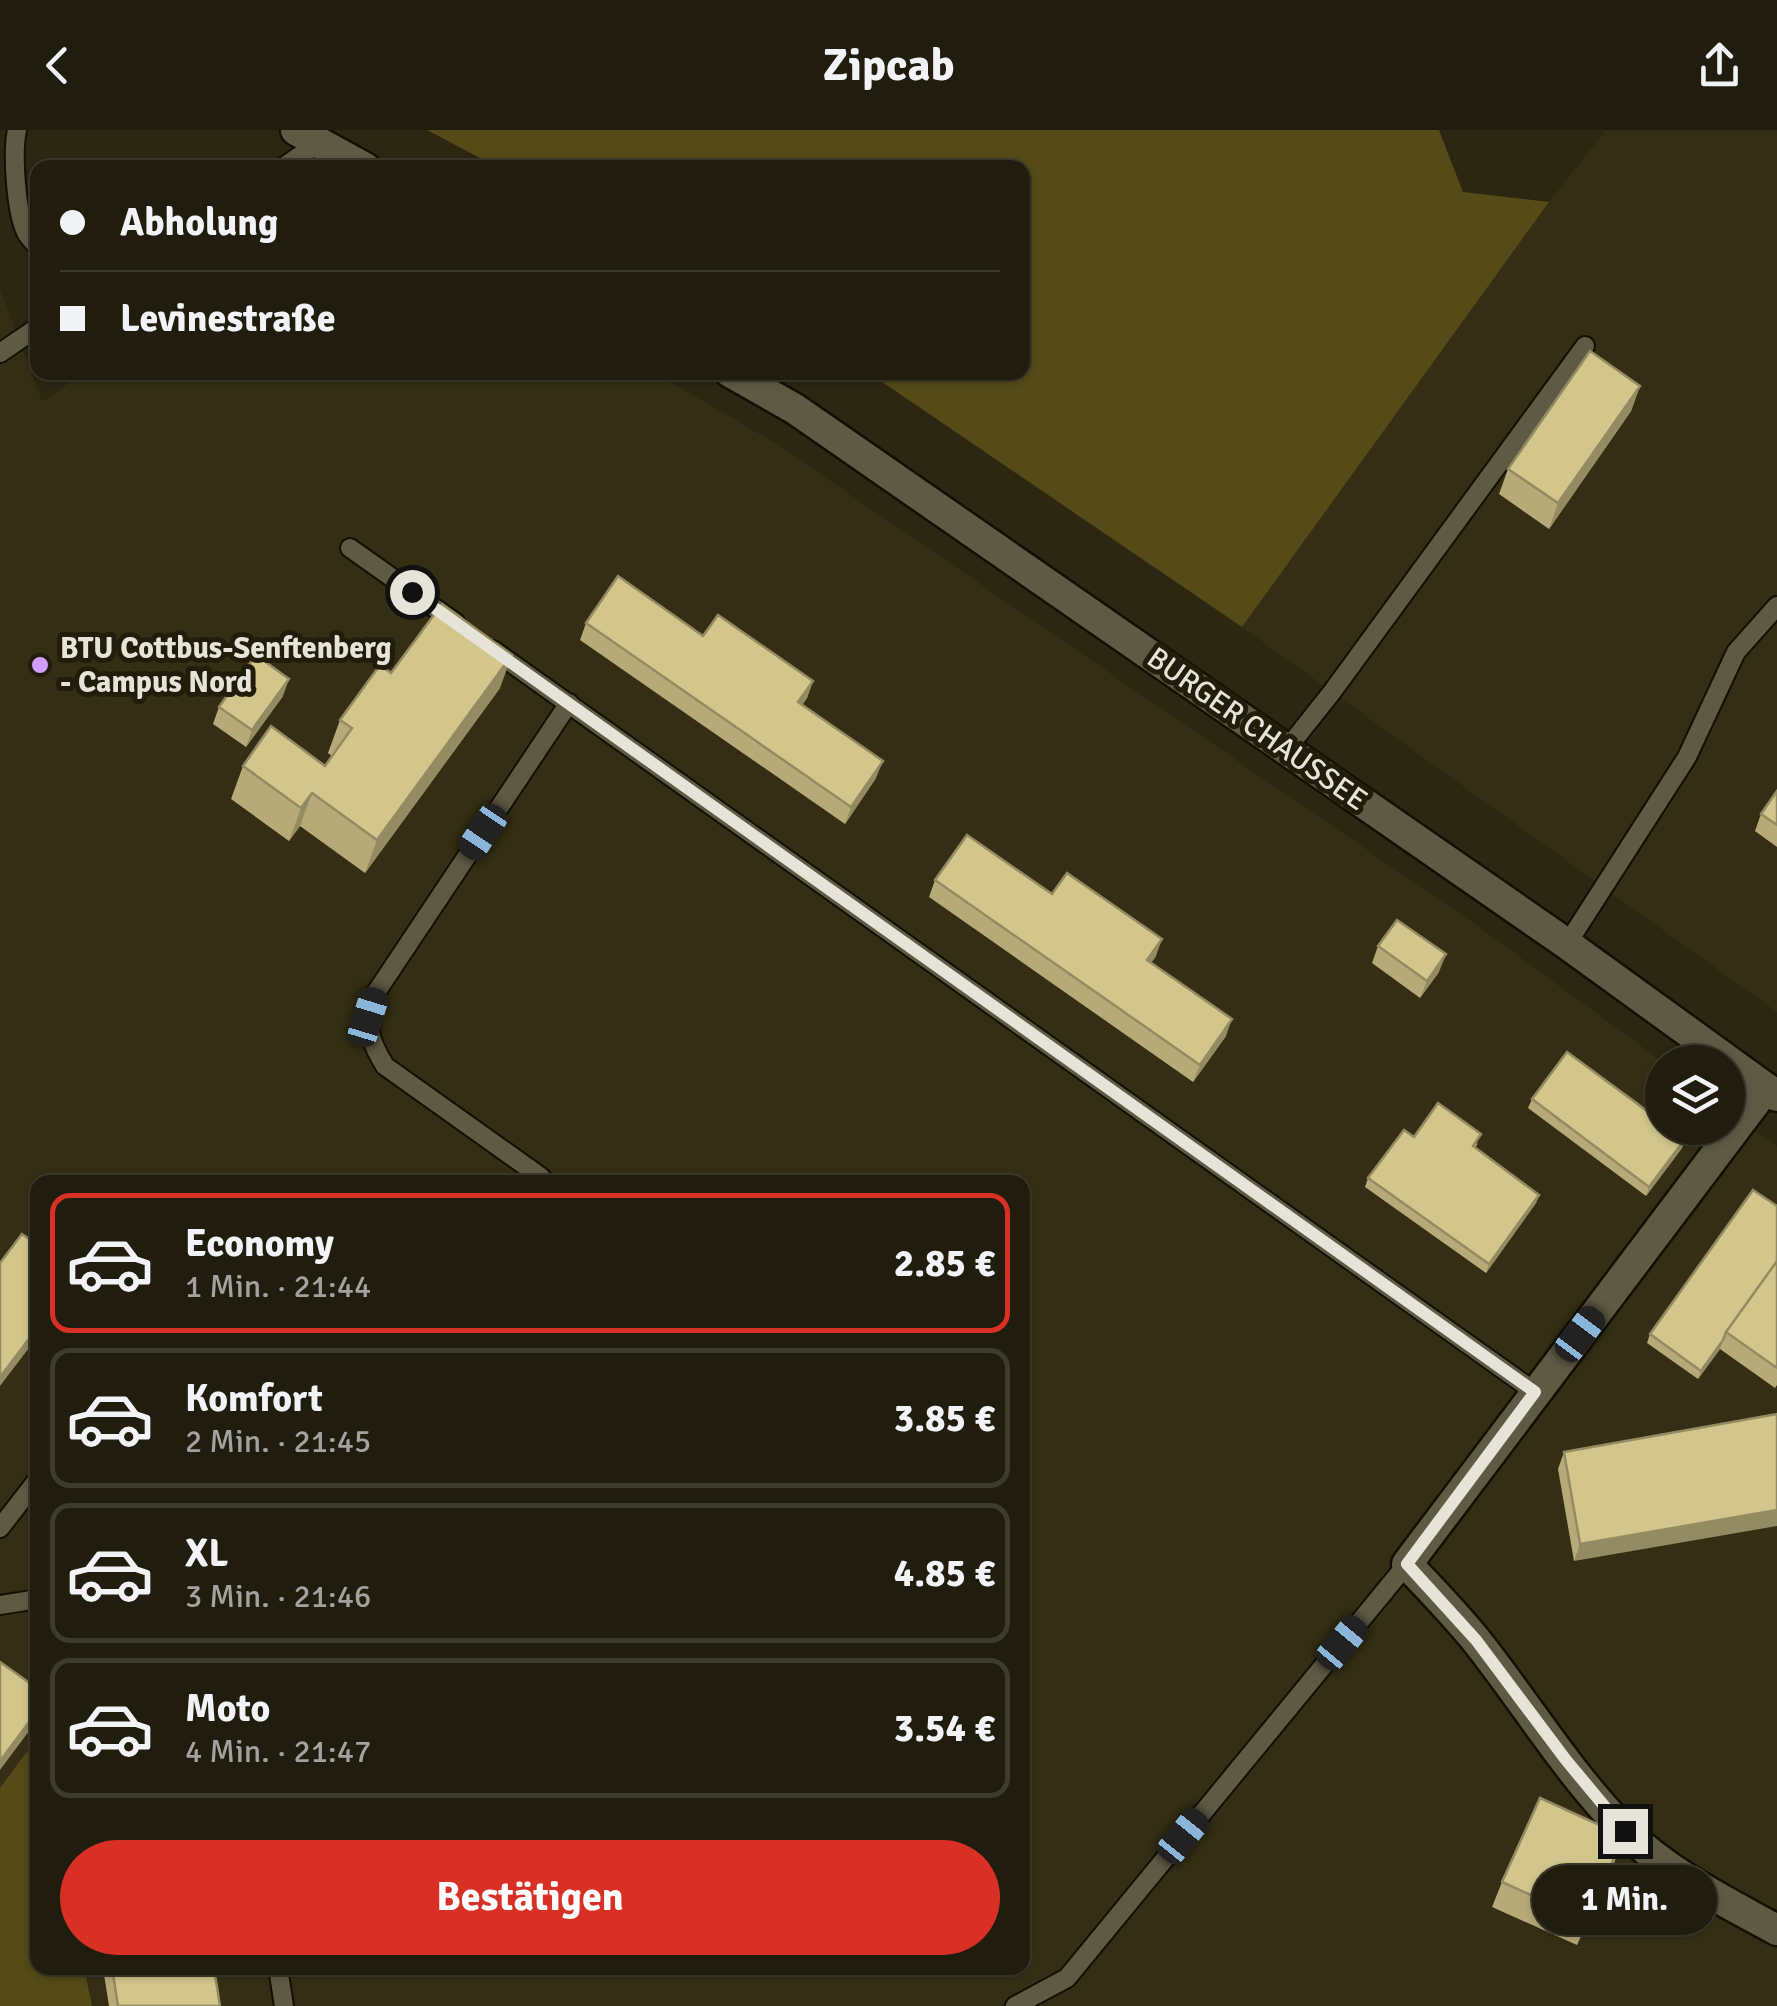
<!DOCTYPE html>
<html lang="de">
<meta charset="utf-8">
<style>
body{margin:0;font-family:Signika,sans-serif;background:#2d2a1c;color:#f1f3f6;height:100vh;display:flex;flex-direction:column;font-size:38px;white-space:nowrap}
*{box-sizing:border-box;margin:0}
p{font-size:32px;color:#a2a29e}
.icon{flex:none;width:55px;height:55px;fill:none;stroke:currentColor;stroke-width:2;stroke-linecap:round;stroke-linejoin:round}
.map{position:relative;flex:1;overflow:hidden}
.side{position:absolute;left:30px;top:1045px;width:1000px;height:800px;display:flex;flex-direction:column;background:#201d0e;border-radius:20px;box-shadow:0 2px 8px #0004,0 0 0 2px #3d3b2e}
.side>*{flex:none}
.guide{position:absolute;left:30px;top:30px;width:1000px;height:220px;border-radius:20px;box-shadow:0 2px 8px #0004,0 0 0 2px #3d3b2e;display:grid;align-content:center;height:220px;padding:0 30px;background:#201d0e}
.buttons{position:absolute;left:1645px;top:915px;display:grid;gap:20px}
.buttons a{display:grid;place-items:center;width:100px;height:100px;border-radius:50%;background:#201d0e;box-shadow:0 2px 8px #0004,0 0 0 2px #3d3b2e;font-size:50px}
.end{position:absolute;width:45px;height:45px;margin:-22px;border:12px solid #e6e4d8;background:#111;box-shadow:0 0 0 5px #111}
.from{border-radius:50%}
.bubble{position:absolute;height:70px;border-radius:35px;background:#201d0e;box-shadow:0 2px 8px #0004,0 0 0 2px #3d3b2e;font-size:32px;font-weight:700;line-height:70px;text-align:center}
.car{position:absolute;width:30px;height:60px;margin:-30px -15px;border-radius:12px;box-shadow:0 0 8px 2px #0007;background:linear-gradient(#222 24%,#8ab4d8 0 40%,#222 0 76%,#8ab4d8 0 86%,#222 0)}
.guide b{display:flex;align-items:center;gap:35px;height:95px;font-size:38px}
.guide b+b{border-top:2px solid #3d3b2e}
.guide i{width:25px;height:25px;background:#f1f3f6}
ul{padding:18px 0 0;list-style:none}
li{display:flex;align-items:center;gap:30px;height:140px;margin:0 20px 15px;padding:0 10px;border:5px solid #3d3b2e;border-radius:20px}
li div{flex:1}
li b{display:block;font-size:38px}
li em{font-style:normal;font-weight:700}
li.selected{border-color:#d93025}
li>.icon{width:90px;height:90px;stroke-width:1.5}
.button{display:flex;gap:20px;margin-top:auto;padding:20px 30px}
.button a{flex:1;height:115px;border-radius:60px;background:#d93025;color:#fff;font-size:40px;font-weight:700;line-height:115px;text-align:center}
header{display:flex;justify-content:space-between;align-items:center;height:130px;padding:0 30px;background:#201d0e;font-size:45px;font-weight:700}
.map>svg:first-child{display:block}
.built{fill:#342f14;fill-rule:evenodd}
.green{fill:#544b18}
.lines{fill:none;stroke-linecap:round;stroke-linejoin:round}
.lane-casing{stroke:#141001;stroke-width:22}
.street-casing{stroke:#141001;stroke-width:35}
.secondary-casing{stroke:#141001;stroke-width:35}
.lane{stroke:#5e5a44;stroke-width:18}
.street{stroke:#5e5a44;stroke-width:30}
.secondary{stroke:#5e5a44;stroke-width:30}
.wall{fill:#b5aa78}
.shaded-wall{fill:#938b62}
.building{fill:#d2c68c;stroke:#938b62;stroke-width:2.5}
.route{stroke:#e6e4d8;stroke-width:12}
.poi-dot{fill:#d19dfe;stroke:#211d0a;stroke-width:4}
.labels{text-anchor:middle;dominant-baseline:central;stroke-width:10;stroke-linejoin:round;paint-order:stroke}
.poi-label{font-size:30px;font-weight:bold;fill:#e6e4d8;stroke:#211d0a;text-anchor:start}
.street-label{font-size:30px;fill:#e6e4d8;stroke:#211d0a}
</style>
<header><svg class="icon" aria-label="back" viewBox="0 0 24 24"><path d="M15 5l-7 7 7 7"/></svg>Zipcab<svg class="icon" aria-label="share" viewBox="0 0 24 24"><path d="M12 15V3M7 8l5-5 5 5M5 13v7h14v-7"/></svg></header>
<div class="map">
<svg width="1777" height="1876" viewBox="0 0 1777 1876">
<rect width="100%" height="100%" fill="#2b2713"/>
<path class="built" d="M 1606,0 L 1777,0 L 1777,882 L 1242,497 L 1549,72 Z
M 0,159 L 42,272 L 84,242 L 655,243 L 775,313 L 1472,792 L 1663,932 L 1662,998 L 1728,998 L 1728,980 L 1777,1017 L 1777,1876 L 0,1876 ZM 38,1052 L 1022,1052 L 1022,1838 L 38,1838 Z"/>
<path class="green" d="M 427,0 L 1439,0 L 1463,62 L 1549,72 L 1242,497 L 869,243 L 1022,242 L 1022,38 L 497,37 Z
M 37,1608 L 38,1838 L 84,1838 L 92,1876 L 0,1876 L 0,1658 Z"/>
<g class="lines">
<defs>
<path id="lane" d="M 17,0 C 12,23 16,85 27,104 C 30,109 34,113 38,117
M 282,38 L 320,12
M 0,223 L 38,197
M 350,418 L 456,493
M 493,520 L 1535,1262
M 1286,620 L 1332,562 L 1585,216
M 1567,814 L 1687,627 L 1736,522 L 1777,476
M 541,1047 L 385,936 C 368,908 365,896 375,864 L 569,573
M 0,1398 L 38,1349
M 0,1475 L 38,1469
M 278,1838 L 284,1876
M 1015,1876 L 1067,1848 L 1407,1434"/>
<path id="street" d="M 1766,958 L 1407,1434 C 1431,1460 1457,1486 1479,1514 C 1527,1575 1569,1644 1624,1700 C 1667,1743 1724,1771 1777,1800"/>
<path id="secondary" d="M 296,0 L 365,38
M 730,242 L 795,279 L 1567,814 L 1777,966"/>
</defs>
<use href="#lane" class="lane-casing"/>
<use href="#street" class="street-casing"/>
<use href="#secondary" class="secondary-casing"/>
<use href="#lane" class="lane"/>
<use href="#street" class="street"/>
<use href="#secondary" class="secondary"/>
</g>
<path class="wall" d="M 1640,256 L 1631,281 L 1549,399 L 1499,364 L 1508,339 Z
M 586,493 L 703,506 L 813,551 L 807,568 L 802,575 L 876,648 L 845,694 L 580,510 Z
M 391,543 L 500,558 L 365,743 L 300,696 L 289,711 L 231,669 L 243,636 L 325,636 L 332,626 L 328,623 L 340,590 Z
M 283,566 L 246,617 L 213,594 L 219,577 Z
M 1777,661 L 1777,717 L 1755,701 L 1761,684 Z
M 935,750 L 1052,764 L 1156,826 L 1151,833 L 1226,906 L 1193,952 L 929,767 Z
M 1378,816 L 1439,842 L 1420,868 L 1372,833 Z
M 1532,969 L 1685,1009 L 1682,1018 L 1646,1066 L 1528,978 Z
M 1478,1013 L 1475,1018 L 1539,1065 L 1536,1073 L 1486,1143 L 1365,1057 L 1368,1048 Z
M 1777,1076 L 1777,1255 L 1775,1258 L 1720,1219 L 1698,1249 L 1647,1213 L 1650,1204 Z
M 1777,1284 L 1574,1431 L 1558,1339 L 1564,1322 Z
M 1615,1731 L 1577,1815 L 1492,1777 L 1502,1752 Z
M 103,1838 L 214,1838 L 220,1876 L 109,1876 Z"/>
<path class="shaded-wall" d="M 1640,256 L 1631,281 L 1549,399 L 1558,373 Z
M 512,525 L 500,558 L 365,743 L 377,710 Z
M 289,549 L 283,566 L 246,617 L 252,600 Z
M 813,551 L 807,568 L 792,590 L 798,572 Z
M 883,631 L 876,648 L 845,694 L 851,677 Z
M 312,663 L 300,696 L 289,711 L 301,678 Z
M 1162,809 L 1156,826 L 1141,847 L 1147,830 Z
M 1446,824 L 1439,842 L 1420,868 L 1427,851 Z
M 1232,889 L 1226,906 L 1193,952 L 1200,935 Z
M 1685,1009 L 1682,1018 L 1646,1066 L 1649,1057 Z
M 1539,1065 L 1536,1073 L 1486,1143 L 1489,1134 Z
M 38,1197 L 38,1206 L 0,1256 L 0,1247 Z
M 1723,1210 L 1720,1219 L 1698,1249 L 1701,1241 Z
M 1777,1380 L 1777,1396 L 1574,1431 L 1580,1414 Z
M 38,1580 L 38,1589 L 0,1640 L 0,1631 Z
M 1624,1706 L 1615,1731 L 1577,1815 L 1586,1790 Z"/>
<path class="building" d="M 1590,221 L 1640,256 L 1558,373 L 1508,339 Z
M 618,446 L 703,506 L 718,485 L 813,551 L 798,572 L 883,631 L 851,677 L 586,493 Z
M 442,474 L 512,525 L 377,710 L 312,663 L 301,678 L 243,636 L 271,596 L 325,636 L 352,598 L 340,590 L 380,535 L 391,543 Z
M 256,525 L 289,549 L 252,600 L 219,577 Z
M 1777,661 L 1777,695 L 1761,684 Z
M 967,705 L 1052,764 L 1067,743 L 1162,809 L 1147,830 L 1232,889 L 1200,935 L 935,750 Z
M 1397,790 L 1446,824 L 1427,851 L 1378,816 Z
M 1567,922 L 1662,992 L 1662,998 L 1669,998 L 1685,1009 L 1649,1057 L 1532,969 Z
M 1438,973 L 1481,1004 L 1473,1016 L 1539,1065 L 1489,1134 L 1368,1048 L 1404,1000 L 1414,1007 Z
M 1753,1060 L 1777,1076 L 1777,1131 L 1726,1202 L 1723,1210 L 1701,1241 L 1650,1204 Z
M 22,1104 L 38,1115 L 38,1197 L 0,1247 L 0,1133 Z
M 1777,1131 L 1777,1238 L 1726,1202 Z
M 1777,1284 L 1777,1380 L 1580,1414 L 1564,1322 Z
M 0,1532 L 38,1559 L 38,1580 L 0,1631 Z
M 1540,1668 L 1624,1706 L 1586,1790 L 1502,1752 Z
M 112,1838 L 214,1838 L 220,1876 L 118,1876 Z"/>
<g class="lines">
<path class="route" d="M 412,462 L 1535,1262 L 1407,1434 L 1476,1510 L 1566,1630 L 1625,1701"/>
</g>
<circle class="poi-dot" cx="40" cy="535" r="10"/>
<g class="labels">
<g class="poi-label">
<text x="60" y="518">BTU Cottbus-Senftenberg<tspan x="60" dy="34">- Campus Nord</tspan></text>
</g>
<g class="street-label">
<text transform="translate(1257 599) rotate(35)">BURGER CHAUSSEE</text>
</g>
</g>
</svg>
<div class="buttons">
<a><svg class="icon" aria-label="layers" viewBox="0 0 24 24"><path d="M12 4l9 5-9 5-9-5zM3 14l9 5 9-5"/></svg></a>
</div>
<i class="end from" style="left:412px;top:462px"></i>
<i class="end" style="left:1625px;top:1701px"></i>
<div class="bubble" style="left:1532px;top:1735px;width:185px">1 Min.</div>
<i class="car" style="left:483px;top:702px;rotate:214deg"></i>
<i class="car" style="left:368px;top:887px;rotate:17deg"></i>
<i class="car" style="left:1580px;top:1204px;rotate:37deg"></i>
<i class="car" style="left:1342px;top:1513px;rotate:40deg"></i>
<i class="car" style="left:1183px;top:1706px;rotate:39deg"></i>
<div class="guide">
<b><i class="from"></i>Abholung</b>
<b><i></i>Levinestraße</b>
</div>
<section class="side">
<ul>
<li class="selected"><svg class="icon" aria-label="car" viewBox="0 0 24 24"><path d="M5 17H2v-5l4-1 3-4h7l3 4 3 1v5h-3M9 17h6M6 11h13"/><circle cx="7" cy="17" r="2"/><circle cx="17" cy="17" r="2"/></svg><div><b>Economy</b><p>1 Min. · 21:44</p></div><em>2.85 €</em></li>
<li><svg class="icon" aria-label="car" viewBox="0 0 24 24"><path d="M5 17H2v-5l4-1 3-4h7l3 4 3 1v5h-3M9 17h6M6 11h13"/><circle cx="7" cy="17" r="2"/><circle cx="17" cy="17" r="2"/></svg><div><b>Komfort</b><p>2 Min. · 21:45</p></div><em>3.85 €</em></li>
<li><svg class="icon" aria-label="car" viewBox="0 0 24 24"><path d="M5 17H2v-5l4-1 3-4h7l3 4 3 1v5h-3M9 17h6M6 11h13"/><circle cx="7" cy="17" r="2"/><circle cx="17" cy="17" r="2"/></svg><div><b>XL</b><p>3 Min. · 21:46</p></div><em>4.85 €</em></li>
<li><svg class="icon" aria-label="car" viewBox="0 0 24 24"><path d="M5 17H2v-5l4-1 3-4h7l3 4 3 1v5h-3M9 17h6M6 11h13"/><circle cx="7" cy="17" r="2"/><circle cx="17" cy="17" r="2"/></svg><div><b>Moto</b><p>4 Min. · 21:47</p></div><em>3.54 €</em></li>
</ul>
<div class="button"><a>Bestätigen</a></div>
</section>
</div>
